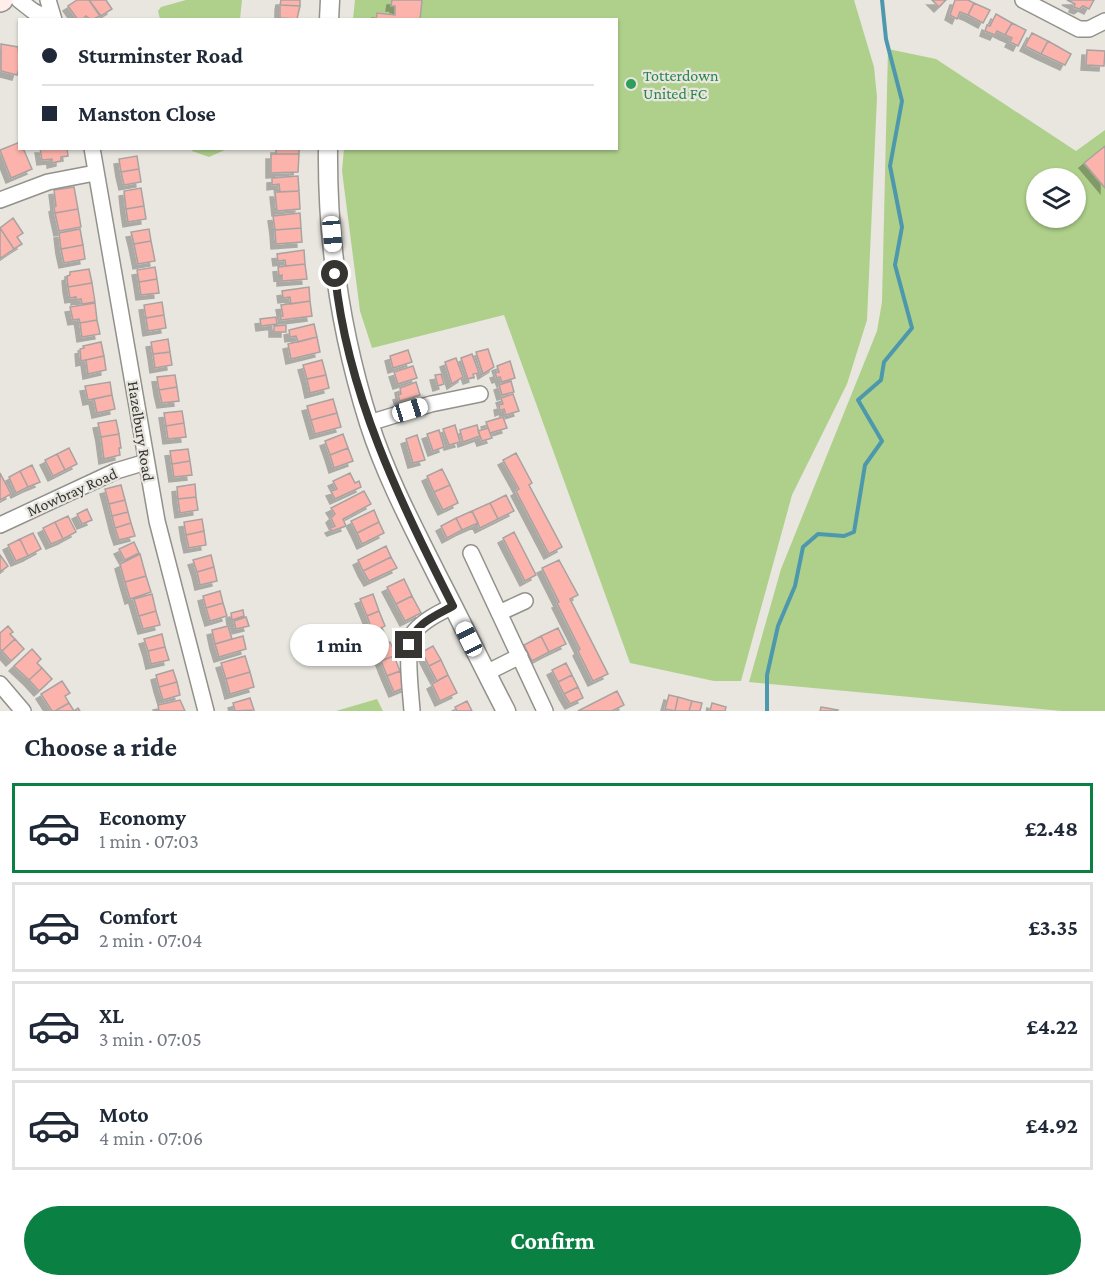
<!DOCTYPE html>
<meta charset="utf-8">
<style>
body{margin:0;font-family:"Crimson Pro",serif;background:#f6f6f7;color:#1f2937;height:100vh;display:flex;flex-direction:column;font-size:22px;white-space:nowrap}
*{box-sizing:border-box;margin:0}
p{font-size:20px;color:#747a83}
.icon{flex:none;width:33px;height:33px;fill:none;stroke:currentColor;stroke-width:2;stroke-linecap:round;stroke-linejoin:round}
.map{position:relative;height:711px;overflow:hidden}
.sheet{display:flex;flex-direction:column;background:#fff;flex:1}
.sheet>*{flex:none}
.hud{position:absolute;left:18px;top:18px;width:600px;height:132px;border-radius:0px;box-shadow:0 2px 4px #0004;display:grid;align-content:center;height:132px;padding:0 24px;background:#fff}
.controls{position:absolute;left:1026px;top:168px;display:grid;gap:12px}
.controls a{display:grid;place-items:center;width:60px;height:60px;border-radius:50%;background:#fff;box-shadow:0 2px 4px #0004;font-size:30px}
.end{position:absolute;width:27px;height:27px;margin:-14px;border:8px solid #363532;background:#fff;box-shadow:0 0 0 3px #fff}
.from{border-radius:50%}
.bubble{position:absolute;height:42px;border-radius:21px;background:#fff;box-shadow:0 2px 4px #0004;font-size:20px;font-weight:700;line-height:42px;text-align:center}
.car{position:absolute;width:18px;height:36px;margin:-18px -9px;border-radius:8px;box-shadow:0 0 4px 2px #0007;background:linear-gradient(#fff 24%,#345 0 40%,#fff 0 76%,#345 0 86%,#fff 0)}
.hud b{display:flex;align-items:center;gap:21px;height:57px;font-size:22px}
.hud b+b{border-top:2px solid #e0e1e3}
.hud i{width:15px;height:15px;background:#1f2937}
ul{padding:0;list-style:none}
li{display:flex;align-items:center;gap:18px;height:90px;margin:0 12px 9px;padding:0 12px;border:3px solid #e0e1e3;border-radius:0px}
li div{flex:1}
li b{display:block;font-size:22px}
li em{font-style:normal;font-weight:700}
li.current{border-color:#0b8043}
li>.icon{width:54px;height:54px;stroke-width:1.5}
h2{padding:0 24px;font-size:27px;line-height:72px}
.cta{display:flex;gap:12px;margin-top:auto;padding:12px 24px}
.cta a{flex:1;height:69px;border-radius:36px;background:#0b8043;color:#fff;font-size:24px;font-weight:700;line-height:69px;text-align:center}
.map>svg:first-child{display:block}
.green{fill:#afd08b;fill-rule:evenodd}
.lines{fill:none;stroke-linecap:round;stroke-linejoin:round}
.stream{stroke:#4e98ad;stroke-width:4}
.building{fill:#fbb3ab;stroke:#aaa2a1;stroke-width:1.5;filter:url(#shadow)}
.minor-casing{stroke:#93918b;stroke-width:18}
.tertiary-casing{stroke:#93918b;stroke-width:21}
.secondary-casing{stroke:#93918b;stroke-width:24}
.minor{stroke:#fff;stroke-width:15}
.tertiary{stroke:#fff;stroke-width:18}
.secondary{stroke:#ffeeec;stroke-width:21}
.route{stroke:#363532;stroke-width:8}
.leisure-dot{fill:#2e9e5b;stroke:#e8e6df;stroke-width:2}
.labels{text-anchor:middle;dominant-baseline:central;stroke-width:4.5;stroke-linejoin:round;paint-order:stroke}
.leisure-label{font-size:16px;fill:#27864d;stroke:#e8e6df;text-anchor:start}
.street-label{font-size:16px;fill:#363532;stroke:#e8e6df}
</style>
<div class="map">
<svg width="1105" height="711" viewBox="0 0 1105 711">
<defs>
<filter id="shadow"><feDropShadow dx="-5" dy="5" stdDeviation="0" flood-color="#0004"/></filter>
</defs>
<rect width="100%" height="100%" fill="#e8e6df"/>
<path class="green" d="M 186,0 L 242,0 L 240,19 L 160,19 L 158,11 L 161,7 Z
M 355,0 L 854,0 L 874,67 L 877,97 L 867,320 L 847,384 L 792,495 L 741,681 L 714,681 L 630,663 L 504,315 L 372,348 L 360,311 L 342,171 L 344,149 L 616,148 L 616,20 L 353,19 Z
M 888,49 L 936,59 L 1076,151 L 1105,130 L 1105,711 L 1062,711 L 749,682 L 781,569 L 877,331 L 882,302 ZM 1036,178 L 1076,178 L 1076,218 L 1036,218 Z
M 192,149 L 192,148 L 227,149 L 209,157 L 192,151 Z
M 377,699 L 383,711 L 336,711 Z"/>
<g class="lines">
<path class="stream" d="M 767,711 L 767,675 L 778,626 L 795,586 L 803,547 L 818,534 L 844,536 L 854,532 L 865,465 L 882,441 L 858,400 L 881,380 L 884,362 L 912,328 L 895,265 L 902,227 L 890,166 L 902,101 L 886,39 L 882,0"/>
</g>
<path class="building" d="M 77,0 L 89,0 L 100,16 L 91,20 L 86,16 L 84,18 L 85,20 L 78,20 L 68,6 Z
M 89,0 L 106,0 L 112,9 L 101,16 Z
M 281,0 L 300,0 L 300,6 L 280,5 Z
M 392,0 L 422,0 L 420,20 L 376,20 L 377,13 L 395,15 L 395,6 L 391,6 Z
M 932,0 L 946,0 L 939,7 Z
M 955,0 L 968,0 L 974,3 L 968,15 L 960,12 L 957,19 L 950,15 Z
M 1067,0 L 1094,0 L 1089,9 L 1083,6 L 1079,9 L 1074,7 L 1075,4 Z
M 974,3 L 990,10 L 983,23 L 968,15 Z
M 280,5 L 300,6 L 297,19 L 280,18 Z
M 996,14 L 1012,23 L 1005,35 L 997,31 L 995,35 L 985,31 L 987,25 L 990,26 Z
M 1012,23 L 1026,30 L 1018,46 L 1010,42 L 1012,38 L 1005,35 Z
M 1032,33 L 1048,41 L 1041,54 L 1025,46 Z
M 1048,41 L 1071,54 L 1065,65 L 1041,54 Z
M 1,44 L 18,47 L 20,66 L 17,75 L 1,71 Z
M 1087,50 L 1105,51 L 1104,66 L 1086,65 Z
M 20,142 L 20,148 L 23,148 L 32,169 L 11,178 L 0,150 Z
M 1105,146 L 1105,188 L 1084,163 Z
M 40,148 L 67,148 L 68,156 L 61,157 L 61,161 L 52,163 L 52,159 L 42,160 Z
M 276,148 L 299,148 L 299,154 L 276,154 Z
M 271,154 L 299,154 L 298,172 L 271,173 Z
M 137,156 L 139,169 L 121,172 L 119,159 Z
M 139,169 L 141,182 L 124,185 L 121,172 Z
M 298,176 L 299,191 L 280,192 L 279,184 L 272,185 L 272,178 Z
M 74,187 L 78,209 L 55,213 L 54,207 L 56,206 L 54,190 Z
M 141,188 L 144,206 L 126,209 L 124,191 Z
M 299,191 L 300,209 L 277,211 L 275,192 Z
M 144,206 L 146,219 L 128,222 L 126,209 Z
M 78,209 L 81,227 L 59,231 L 55,213 Z
M 300,213 L 301,228 L 275,230 L 273,216 Z
M 13,218 L 23,233 L 17,237 L 22,244 L 14,249 L 0,228 Z
M 0,228 L 14,249 L 1,258 L 0,256 Z
M 301,228 L 302,242 L 276,244 L 275,230 Z
M 80,229 L 83,245 L 61,249 L 59,233 Z
M 149,229 L 151,241 L 134,244 L 131,232 Z
M 151,241 L 155,261 L 138,264 L 134,244 Z
M 83,245 L 85,259 L 64,263 L 61,249 Z
M 304,250 L 305,264 L 286,266 L 285,260 L 278,261 L 277,254 Z
M 305,264 L 307,279 L 282,281 L 282,275 L 279,276 L 278,267 Z
M 155,267 L 157,279 L 139,282 L 137,270 Z
M 89,269 L 92,283 L 68,287 L 67,276 L 70,275 L 70,272 Z
M 157,279 L 159,293 L 141,295 L 139,282 Z
M 92,283 L 95,302 L 82,304 L 81,299 L 76,300 L 76,297 L 70,298 L 68,287 Z
M 309,287 L 310,301 L 291,304 L 290,297 L 283,298 L 282,291 Z
M 310,301 L 312,316 L 281,320 L 280,316 L 283,316 L 281,305 Z
M 162,302 L 164,315 L 146,318 L 144,305 Z
M 95,303 L 97,320 L 80,323 L 79,319 L 73,320 L 70,307 Z
M 164,315 L 166,328 L 148,331 L 146,318 Z
M 276,317 L 277,324 L 261,326 L 260,319 Z
M 97,320 L 100,334 L 82,337 L 80,323 Z
M 314,324 L 317,337 L 298,342 L 296,336 L 290,337 L 289,330 Z
M 286,325 L 286,332 L 274,332 L 274,326 Z
M 317,337 L 320,352 L 291,359 L 288,344 Z
M 168,339 L 170,352 L 153,354 L 151,342 Z
M 101,342 L 104,356 L 81,361 L 80,349 L 84,348 L 83,346 Z
M 488,349 L 494,367 L 483,374 L 476,352 Z
M 408,350 L 412,362 L 393,368 L 390,356 Z
M 170,352 L 172,365 L 155,368 L 153,354 Z
M 472,354 L 479,373 L 473,374 L 474,377 L 468,379 L 461,358 Z
M 104,356 L 106,370 L 88,374 L 86,360 Z
M 456,358 L 463,377 L 452,384 L 445,362 Z
M 322,360 L 326,375 L 307,379 L 303,365 Z
M 510,361 L 515,378 L 502,382 L 500,377 L 497,378 L 495,373 L 499,372 L 497,366 Z
M 413,366 L 417,378 L 398,384 L 394,372 Z
M 441,374 L 444,384 L 438,386 L 435,375 Z
M 175,375 L 177,387 L 159,390 L 157,377 Z
M 326,375 L 329,388 L 310,393 L 307,379 Z
M 511,381 L 514,392 L 502,395 L 499,385 Z
M 110,382 L 112,395 L 88,400 L 85,386 Z
M 416,382 L 420,395 L 400,401 L 398,395 L 401,394 L 400,388 Z
M 177,387 L 179,401 L 162,403 L 159,390 Z
M 513,394 L 519,411 L 506,415 L 504,409 L 500,411 L 499,405 L 503,404 L 501,398 Z
M 112,395 L 115,409 L 97,413 L 94,399 Z
M 333,399 L 337,413 L 311,420 L 307,406 Z
M 182,411 L 184,423 L 166,426 L 164,413 Z
M 337,413 L 341,427 L 315,434 L 311,420 Z
M 503,417 L 507,428 L 490,433 L 486,422 Z
M 116,420 L 119,434 L 101,437 L 98,423 Z
M 184,423 L 186,437 L 168,439 L 166,426 Z
M 455,425 L 460,442 L 449,445 L 443,429 Z
M 477,425 L 480,436 L 463,442 L 460,430 Z
M 488,428 L 492,438 L 482,441 L 478,431 Z
M 439,430 L 444,447 L 433,451 L 427,434 Z
M 119,434 L 121,448 L 119,448 L 120,455 L 104,459 L 101,437 Z
M 343,434 L 348,448 L 330,455 L 325,441 Z
M 417,435 L 425,460 L 413,463 L 406,439 Z
M 69,448 L 77,464 L 65,470 L 57,454 Z
M 348,448 L 353,461 L 334,468 L 330,455 Z
M 188,449 L 190,461 L 172,464 L 170,451 Z
M 516,453 L 532,483 L 529,485 L 562,547 L 549,554 L 516,491 L 519,489 L 503,460 Z
M 57,454 L 65,470 L 53,476 L 45,460 Z
M 190,461 L 192,475 L 174,477 L 172,464 Z
M 32,465 L 40,482 L 28,487 L 20,471 Z
M 442,469 L 450,485 L 434,492 L 427,476 Z
M 20,471 L 28,487 L 16,493 L 9,477 Z
M 0,473 L 11,494 L 0,500 Z
M 350,473 L 355,483 L 359,481 L 361,487 L 335,499 L 331,491 L 337,489 L 333,481 Z
M 195,484 L 196,497 L 178,499 L 177,487 Z
M 121,485 L 125,500 L 109,504 L 105,489 Z
M 450,485 L 458,503 L 443,510 L 434,492 Z
M 364,491 L 371,504 L 343,519 L 346,526 L 332,531 L 330,528 L 335,526 L 331,518 L 335,514 L 331,508 Z
M 506,495 L 514,511 L 498,519 L 490,503 Z
M 196,497 L 198,510 L 180,513 L 178,499 Z
M 125,500 L 128,512 L 112,516 L 109,504 Z
M 490,503 L 498,519 L 480,528 L 472,511 Z
M 87,509 L 92,520 L 82,524 L 77,514 Z
M 374,510 L 379,522 L 357,533 L 351,521 Z
M 472,511 L 478,523 L 462,530 L 456,518 Z
M 128,512 L 131,523 L 115,528 L 112,516 Z
M 68,516 L 76,532 L 63,539 L 55,522 Z
M 456,518 L 462,530 L 447,538 L 441,526 Z
M 202,519 L 204,531 L 186,535 L 184,522 Z
M 55,522 L 63,539 L 51,544 L 43,528 Z
M 379,522 L 384,533 L 362,544 L 357,533 Z
M 131,523 L 135,536 L 119,540 L 115,528 Z
M 204,531 L 206,545 L 189,548 L 186,535 Z
M 514,532 L 536,575 L 525,581 L 503,538 Z
M 33,533 L 41,549 L 28,556 L 20,539 Z
M 20,539 L 28,556 L 16,561 L 8,545 Z
M 134,542 L 139,553 L 125,560 L 119,549 Z
M 386,546 L 391,557 L 363,571 L 358,560 Z
M 140,554 L 146,576 L 125,582 L 120,564 Z
M 0,555 L 8,566 L 0,572 Z
M 211,555 L 214,567 L 197,572 L 193,560 Z
M 391,557 L 397,568 L 369,581 L 363,571 Z
M 559,560 L 578,595 L 570,599 L 608,674 L 593,681 L 578,651 L 580,649 L 557,603 L 559,602 L 542,568 Z
M 214,567 L 217,581 L 200,585 L 197,572 Z
M 146,576 L 151,592 L 130,599 L 125,582 Z
M 404,579 L 412,596 L 396,604 L 387,587 Z
M 220,591 L 223,603 L 206,608 L 203,596 Z
M 152,594 L 156,611 L 139,616 L 134,599 Z
M 373,594 L 379,611 L 367,616 L 360,599 Z
M 412,596 L 421,613 L 405,621 L 396,604 Z
M 223,603 L 227,616 L 210,621 L 206,608 Z
M 243,610 L 244,616 L 232,620 L 231,613 Z
M 156,611 L 160,625 L 143,629 L 139,616 Z
M 379,611 L 385,626 L 373,632 L 367,616 Z
M 246,617 L 249,626 L 236,629 L 234,621 Z
M 8,626 L 13,632 L 10,634 L 15,639 L 2,651 L 0,649 L 0,633 Z
M 228,626 L 232,639 L 215,644 L 212,630 Z
M 382,628 L 389,643 L 376,648 L 370,633 Z
M 558,628 L 566,644 L 549,652 L 541,636 Z
M 162,634 L 165,647 L 148,651 L 144,639 Z
M 243,636 L 246,649 L 219,657 L 215,644 Z
M 541,636 L 549,652 L 532,661 L 524,645 Z
M 15,639 L 24,649 L 11,661 L 2,651 Z
M 390,642 L 396,655 L 381,661 L 376,648 Z
M 433,646 L 441,660 L 429,666 L 422,652 Z
M 165,647 L 169,660 L 151,664 L 148,651 Z
M 32,649 L 41,659 L 37,663 L 42,668 L 29,680 L 14,666 Z
M 245,656 L 250,672 L 226,679 L 221,663 Z
M 394,656 L 400,671 L 387,676 L 381,661 Z
M 441,660 L 448,675 L 437,681 L 429,666 Z
M 566,663 L 572,675 L 558,682 L 552,670 Z
M 42,668 L 52,679 L 39,691 L 29,680 Z
M 173,670 L 177,682 L 159,687 L 156,675 Z
M 400,671 L 406,687 L 394,692 L 387,676 Z
M 250,672 L 254,687 L 230,694 L 226,679 Z
M 448,675 L 457,693 L 440,701 L 432,684 Z
M 572,675 L 578,687 L 564,694 L 558,682 Z
M 62,681 L 70,693 L 65,696 L 69,703 L 55,711 L 52,711 L 41,694 Z
M 177,682 L 180,695 L 163,700 L 159,687 Z
M 578,687 L 583,698 L 570,704 L 564,694 Z
M 617,691 L 624,705 L 612,711 L 578,711 Z
M 669,695 L 678,697 L 675,711 L 665,709 Z
M 678,697 L 692,701 L 689,711 L 675,711 Z
M 250,698 L 254,710 L 235,711 L 233,703 Z
M 180,700 L 185,711 L 159,711 L 158,705 Z
M 467,701 L 472,711 L 457,711 L 455,707 Z
M 692,701 L 702,703 L 700,711 L 689,711 Z
M 69,703 L 74,711 L 78,708 L 80,711 L 55,711 Z
M 712,703 L 726,707 L 725,711 L 710,711 Z
M 821,707 L 838,710 L 837,711 L 820,711 Z"/>
<g class="lines">
<defs>
<path id="minor" d="M 19,0 L 33,11 L 52,20
M 48,0 L 54,20
M 1023,0 L 1079,29 L 1089,29 L 1105,21
M 92,148 L 157,521 L 206,711
M 0,200 L 48,182 L 95,173
M 369,423 L 431,404 L 480,394
M 0,525 L 116,471 L 146,462
M 471,553 L 545,711
M 499,613 L 525,601
M 486,673 L 520,656
M 0,684 L 23,711
M 412,711 C 411,694 404,644 414,632 C 424,620 439,613 453,606"/>
<path id="tertiary" d="M 329,20 L 330,0
M 328,148 C 327,242 341,334 369,423 C 386,476 413,527 438,577 C 461,621 483,667 506,711"/>
<path id="secondary" d="M 0,1 L 2,0"/>
</defs>
<use href="#minor" class="minor-casing"/>
<use href="#tertiary" class="tertiary-casing"/>
<use href="#secondary" class="secondary-casing"/>
<use href="#minor" class="minor"/>
<use href="#tertiary" class="tertiary"/>
<use href="#secondary" class="secondary"/>
</g>
<g class="lines">
<path class="route" d="M 335,274 C 347,394 400,501 453,606 C 435,616 415,623 409,645"/>
</g>
<circle class="leisure-dot" cx="631" cy="84" r="6"/>
<g class="labels">
<g class="leisure-label">
<text x="643" y="75">Totterdown<tspan x="643" dy="18">United FC</tspan></text>
</g>
<g class="street-label">
<text transform="translate(141 431) rotate(81)">Hazelbury Road</text>
<text transform="translate(72 492) rotate(-24)">Mowbray Road</text>
</g>
</g>
</svg>
<div class="controls">
<a><svg class="icon" aria-label="layers" viewBox="0 0 24 24"><path d="M12 4l9 5-9 5-9-5zM3 14l9 5 9-5"/></svg></a>
</div>
<i class="end from" style="left:335px;top:274px"></i>
<i class="end" style="left:409px;top:645px"></i>
<div class="bubble" style="left:290px;top:624px;width:99px">1 min</div>
<i class="car" style="left:332px;top:234px;rotate:175deg"></i>
<i class="car" style="left:410px;top:410px;rotate:73deg"></i>
<i class="car" style="left:469px;top:639px;rotate:334deg"></i>
<div class="hud">
<b><i class="from"></i>Sturminster Road</b>
<b><i></i>Manston Close</b>
</div>
</div>
<section class="sheet">
<h2>Choose a ride</h2>
<ul>
<li class="current"><svg class="icon" aria-label="car" viewBox="0 0 24 24"><path d="M5 17H2v-5l4-1 3-4h7l3 4 3 1v5h-3M9 17h6M6 11h13"/><circle cx="7" cy="17" r="2"/><circle cx="17" cy="17" r="2"/></svg><div><b>Economy</b><p>1 min · 07:03</p></div><em>£2.48</em></li>
<li><svg class="icon" aria-label="car" viewBox="0 0 24 24"><path d="M5 17H2v-5l4-1 3-4h7l3 4 3 1v5h-3M9 17h6M6 11h13"/><circle cx="7" cy="17" r="2"/><circle cx="17" cy="17" r="2"/></svg><div><b>Comfort</b><p>2 min · 07:04</p></div><em>£3.35</em></li>
<li><svg class="icon" aria-label="car" viewBox="0 0 24 24"><path d="M5 17H2v-5l4-1 3-4h7l3 4 3 1v5h-3M9 17h6M6 11h13"/><circle cx="7" cy="17" r="2"/><circle cx="17" cy="17" r="2"/></svg><div><b>XL</b><p>3 min · 07:05</p></div><em>£4.22</em></li>
<li><svg class="icon" aria-label="car" viewBox="0 0 24 24"><path d="M5 17H2v-5l4-1 3-4h7l3 4 3 1v5h-3M9 17h6M6 11h13"/><circle cx="7" cy="17" r="2"/><circle cx="17" cy="17" r="2"/></svg><div><b>Moto</b><p>4 min · 07:06</p></div><em>£4.92</em></li>
</ul>
<div class="cta"><a>Confirm</a></div>
</section>
